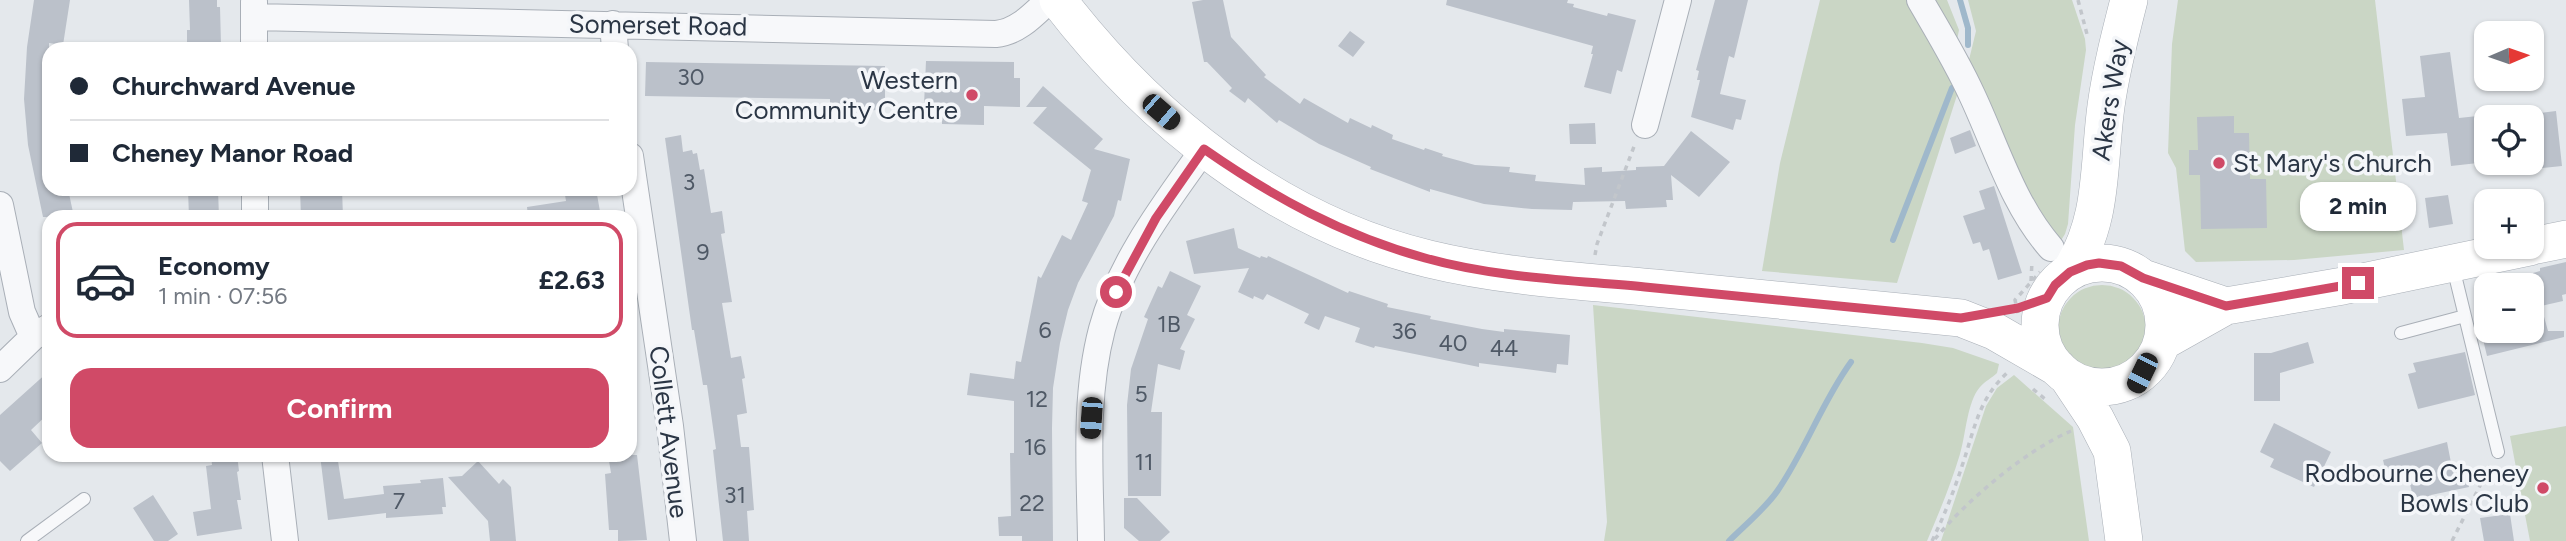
<!DOCTYPE html>
<meta charset="utf-8">
<style>
body{margin:0;font-family:Figtree,sans-serif;background:#f2f2f3;color:#1f2937;height:100vh;display:flex;flex-direction:column;font-size:26px;white-space:nowrap}
*{box-sizing:border-box;margin:0}
p{font-size:23px;color:#747a83}
.icon{flex:none;width:38px;height:38px;fill:none;stroke:currentColor;stroke-width:2;stroke-linecap:round;stroke-linejoin:round}
.map{position:relative;flex:1;overflow:hidden}
.sheet{position:absolute;left:42px;top:210px;width:595px;height:252px;display:flex;flex-direction:column;background:#fff;border-radius:21px;box-shadow:0 2px 5px #0004}
.sheet>*{flex:none}
.banner{position:absolute;left:42px;top:42px;width:595px;height:154px;border-radius:21px;box-shadow:0 2px 5px #0004;display:grid;align-content:center;height:154px;padding:0 28px;background:#fff}
.needle{width:46px;rotate:88deg}
.buttons{position:absolute;left:2474px;top:21px;display:grid;gap:14px}
.buttons a{display:grid;place-items:center;width:70px;height:70px;border-radius:14px;background:#fff;box-shadow:0 2px 5px #0004;font-size:35px}
.end{position:absolute;width:32px;height:32px;margin:-16px;border:9px solid #d04a67;background:#fff;box-shadow:0 0 0 4px #fff}
.from{border-radius:50%}
.bubble{position:absolute;height:49px;border-radius:21px;background:#fff;box-shadow:0 2px 5px #0004;font-size:23px;font-weight:700;line-height:49px;text-align:center}
.car{position:absolute;width:21px;height:42px;margin:-21px -10px;border-radius:9px;box-shadow:0 0 5px 2px #0007;background:linear-gradient(#222 24%,#8ab4d8 0 40%,#222 0 76%,#8ab4d8 0 86%,#222 0)}
.banner b{display:flex;align-items:center;gap:24px;height:66px;font-size:26px}
.banner b+b{border-top:2px solid #e0e1e3}
.banner i{width:18px;height:18px;background:#1f2937}
ul{padding:12px 0 0;list-style:none}
li{display:flex;align-items:center;gap:21px;height:116px;margin:0 14px 10px;padding:0 14px;border:4px solid transparent;border-radius:21px}
li div{flex:1}
li b{display:block;font-size:26px}
li em{font-style:normal;font-weight:700}
li.active{border-color:#d04a67}
li>.icon{width:63px;height:63px;stroke-width:1.5}
.primary-button{display:flex;gap:14px;margin-top:auto;padding:14px 28px}
.primary-button a{flex:1;height:80px;border-radius:21px;background:#d04a67;color:#fff;font-size:28px;font-weight:700;line-height:80px;text-align:center}
.map>svg:first-child{display:block}
.green{fill:#cad6c5}
.lines{fill:none;stroke-linecap:round;stroke-linejoin:round}
.stream{stroke:#9fb8cb;stroke-width:6}
.building{fill:#bbc1ca}
.lane-casing{stroke:#a9afb7;stroke-width:14}
.street-casing{stroke:#a9afb7;stroke-width:28}
.secondary-casing{stroke:#a9afb7;stroke-width:38}
.path{stroke:#c2c6cb;stroke-width:3.5;stroke-dasharray:5 5;stroke-linecap:butt}
.lane{stroke:#f7f8fa;stroke-width:12}
.street{stroke:#f7f8fa;stroke-width:26}
.secondary{stroke:#fff;stroke-width:37}
.route{stroke:#d04a67;stroke-width:9}
.poi-dot{fill:#d04a67;stroke:#f4f6f9;stroke-width:2.5}
.labels{text-anchor:middle;dominant-baseline:central;stroke-width:7;stroke-linejoin:round;paint-order:stroke}
.number-label{font-size:23px;fill:#4f5966}
.street-label{font-size:26px;fill:#2b3645;stroke:#f4f6f9}
.poi-label{font-size:26px;fill:#2b3645;stroke:#f4f6f9;text-anchor:end}
</style>
<div class="map">
<svg width="2566" height="541" viewBox="0 0 2566 541">
<rect width="100%" height="100%" fill="#e4e8ec"/>
<path class="green" d="M 1820,0 L 1911,0 L 1959,89 L 1897,283 L 1762,271 L 1780,163 Z
M 1928,0 L 1947,0 L 1959,30 L 1957,40 Z
M 1968,0 L 2072,0 L 2085,39 L 2086,50 L 2075,125 L 2068,224 L 2065,234 L 2058,245 L 2039,217 L 1968,64 L 1976,31 Z
M 2178,0 L 2375,0 L 2404,250 L 2294,260 L 2196,262 L 2185,251 L 2176,168 L 2168,153 L 2172,44 Z
M2058 329a44 44 0 1 1 88 0a44 44 0 1 1-88 0Z
M 1593,305 L 1922,343 L 1953,348 L 1999,364 L 1997,373 C 1992,378 1985,381 1980,387 C 1967,402 1966,434 1960,454 C 1951,484 1939,513 1927,541 L 1604,541 L 1607,522 Z
M 2014,375 L 2073,427 L 2089,541 L 1941,541 L 1986,406 L 1997,388 Z
M 2566,426 L 2566,541 L 2530,541 L 2510,436 Z"/>
<g class="lines">
<path class="stream" d="M 1960,0 L 1968,28 L 1968,45
M 1893,240 L 1952,88
M 1729,541 C 1745,525 1766,508 1778,490 C 1806,449 1822,402 1851,362"/>
</g>
<path class="building" d="M 34,0 L 70,0 L 63,45 L 49,43 L 49,189 L 68,189 L 74,217 L 43,217 L 28,145 L 24,99 L 27,47 Z
M 189,0 L 217,0 L 217,7 L 220,7 L 221,45 L 216,46 L 215,49 L 187,49 L 187,30 L 190,30 Z
M 1203,0 L 1223,0 L 1231,37 L 1266,75 L 1264,77 L 1300,104 L 1304,98 L 1348,123 L 1350,118 L 1371,128 L 1372,125 L 1393,135 L 1392,139 L 1424,150 L 1425,148 L 1443,154 L 1442,156 L 1475,165 L 1510,167 L 1509,172 L 1536,175 L 1535,181 L 1585,185 L 1584,168 L 1602,167 L 1602,172 L 1636,170 L 1636,167 L 1664,166 L 1691,131 L 1730,162 L 1699,197 L 1671,175 L 1673,200 L 1666,200 L 1667,207 L 1626,209 L 1625,201 L 1573,202 L 1572,210 L 1532,209 L 1484,204 L 1430,189 L 1430,192 L 1370,169 L 1371,167 L 1319,144 L 1279,120 L 1277,123 L 1248,98 L 1245,103 L 1229,91 L 1232,88 L 1207,62 L 1204,62 L 1192,2 Z
M 1447,0 L 1568,0 L 1567,3 L 1574,4 L 1573,7 L 1607,16 L 1608,13 L 1636,20 L 1622,72 L 1617,70 L 1611,94 L 1584,87 L 1593,54 L 1591,54 L 1593,46 L 1446,5 Z
M 1715,0 L 1748,0 L 1734,58 L 1729,56 L 1720,94 L 1746,100 L 1741,120 L 1736,119 L 1733,130 L 1691,117 L 1700,80 L 1697,80 L 1699,71 L 1696,70 Z
M 1350,31 L 1365,42 L 1353,57 L 1338,46 Z
M 2450,52 L 2459,118 L 2487,115 L 2487,162 L 2451,166 L 2447,133 L 2406,136 L 2402,99 L 2425,97 L 2420,56 Z
M 926,61 L 1014,62 L 1014,78 L 1020,78 L 1020,107 L 984,106 L 984,125 L 942,124 L 942,105 L 924,105 Z
M 646,62 L 885,66 L 885,100 L 882,100 L 882,110 L 830,111 L 830,99 L 645,96 Z
M 1043,86 L 1103,139 L 1094,149 L 1130,159 L 1121,201 L 1118,200 L 1114,216 L 1078,283 L 1068,310 L 1060,343 L 1053,388 L 1052,428 L 1053,541 L 1022,541 L 1022,536 L 999,536 L 998,517 L 1011,516 L 1010,453 L 1014,453 L 1014,401 L 967,395 L 970,373 L 1014,379 L 1016,361 L 1021,362 L 1038,276 L 1041,278 L 1062,235 L 1071,240 L 1088,203 L 1082,201 L 1091,170 L 1033,123 L 1047,107 L 1026,107 Z
M 2556,111 L 2562,166 L 2532,169 L 2532,114 Z
M 2234,116 L 2234,133 L 2249,133 L 2250,179 L 2266,179 L 2267,228 L 2201,229 L 2200,175 L 2189,175 L 2189,150 L 2198,150 L 2197,117 Z
M 1595,123 L 1596,144 L 1570,144 L 1569,124 Z
M 1970,130 L 1976,146 L 1955,154 L 1950,138 Z
M 681,135 L 683,152 L 692,150 L 693,154 L 697,153 L 700,170 L 704,169 L 711,213 L 722,211 L 725,233 L 721,234 L 732,302 L 722,303 L 731,358 L 741,356 L 745,378 L 742,379 L 747,413 L 737,415 L 741,447 L 749,447 L 754,510 L 747,511 L 749,541 L 723,541 L 713,450 L 716,449 L 707,385 L 703,385 L 694,330 L 692,330 L 665,138 Z
M 1994,186 L 2022,273 L 1998,280 L 1989,249 L 1983,251 L 1980,242 L 1973,244 L 1963,216 L 1985,209 L 1979,191 Z
M 300,189 L 342,189 L 343,217 L 301,217 Z
M 564,189 L 596,189 L 601,217 L 528,217 L 527,207 L 566,201 Z
M 188,190 L 218,190 L 219,217 L 189,217 Z
M 2448,195 L 2453,224 L 2429,228 L 2425,198 Z
M 1234,228 L 1238,248 L 1260,258 L 1261,256 L 1267,258 L 1268,256 L 1348,293 L 1349,291 L 1388,304 L 1387,307 L 1431,316 L 1430,319 L 1482,329 L 1504,332 L 1504,329 L 1570,335 L 1568,365 L 1557,364 L 1556,373 L 1479,363 L 1479,367 L 1375,346 L 1374,348 L 1355,342 L 1360,328 L 1325,316 L 1319,330 L 1304,323 L 1309,314 L 1267,294 L 1263,300 L 1254,296 L 1253,299 L 1238,292 L 1249,268 L 1194,274 L 1186,241 Z
M 2566,262 L 2566,294 L 2562,295 L 2563,301 L 2541,306 L 2548,331 L 2564,331 L 2564,337 L 2487,356 L 2481,331 L 2532,331 L 2533,273 L 2540,271 L 2540,268 Z
M 1170,271 L 1201,286 L 1187,315 L 1195,319 L 1180,349 L 1185,351 L 1180,370 L 1158,364 L 1151,412 L 1162,412 L 1161,496 L 1128,496 L 1127,405 L 1131,369 L 1148,319 L 1144,317 L 1158,286 L 1162,288 Z
M 2308,342 L 2314,363 L 2280,373 L 2280,401 L 2254,401 L 2254,353 L 2271,353 Z
M 2465,352 L 2475,395 L 2418,409 L 2408,374 L 2416,372 L 2413,363 Z
M 49,371 L 49,413 L 31,430 L 42,443 L 10,471 L 0,461 L 0,415 Z
M 2274,423 L 2331,452 L 2314,487 L 2270,467 L 2274,459 L 2260,452 Z
M 2447,442 L 2452,468 L 2465,465 L 2469,487 L 2431,495 L 2433,500 L 2415,505 L 2409,480 L 2389,485 L 2383,460 Z
M 211,455 L 237,455 L 239,471 L 237,472 L 241,500 L 237,500 L 242,529 L 197,536 L 193,512 L 211,509 L 206,466 L 212,465 Z
M 320,455 L 337,455 L 344,499 L 384,494 L 383,486 L 421,483 L 420,480 L 443,478 L 446,507 L 442,507 L 443,514 L 386,518 L 386,513 L 328,520 Z
M 608,455 L 637,455 L 647,540 L 618,541 L 618,530 L 609,530 L 605,474 L 611,473 Z
M 478,461 L 499,484 L 503,479 L 511,487 L 516,541 L 490,541 L 488,521 L 448,477 L 462,476 Z
M 153,495 L 178,534 L 168,541 L 154,541 L 133,508 Z
M 1124,498 L 1137,498 L 1170,532 L 1160,541 L 1139,541 L 1124,528 Z
M 2510,514 L 2514,541 L 2484,541 L 2480,518 Z"/>
<g class="lines">
<defs>
<path id="lane" d="M 2453,267 L 2498,452
M 2401,333 L 2465,316
M 27,541 L 84,499"/>
<path id="street" d="M 1920,0 C 1938,31 1957,62 1972,95 C 1996,146 2013,205 2051,248
M 254,17 L 996,34 C 1018,32 1034,14 1049,0
M 613,24 L 615,49
M 254,49 L 254,2
M 1645,125 L 1678,0
M 630,156 L 670,426 L 683,541
M 255,189 L 255,217
M 0,205 L 22,312 L 33,337
M 0,369 L 33,337 L 49,327
M 275,455 L 285,541
M 1091,541 C 1090,471 1084,397 1102,329 C 1120,262 1165,204 1204,149"/>
<path id="secondary" d="M 1058,0 C 1151,121 1278,223 1429,259 C 1503,277 1580,281 1655,288 C 1757,298 1859,308 1961,318 L 1994,331 L 2058,368
M 2532,246 L 2566,239
M2040 325a62 62 0 1 1 124 0a62 62 0 1 1-124 0Z
M 2070,272 C 2104,220 2098,165 2106,106 C 2111,70 2120,35 2129,0
M 2143,278 L 2226,306
M 2162,342 L 2226,306 L 2343,286 L 2530,247
M 2067,376 L 2095,418 L 2112,451 L 2124,541"/>
</defs>
<use href="#lane" class="lane-casing"/>
<use href="#street" class="street-casing"/>
<use href="#secondary" class="secondary-casing"/>
<path class="path" d="M 2078,0 L 2088,38
M 1595,255 L 1597,244 L 1635,144
M 2031,281 L 2032,261
M 2018,313 L 2015,300 L 2040,272
M 2033,389 L 2046,400
M 1935,539 C 1966,501 2026,450 2071,431
M 1932,541 C 1944,516 1954,491 1962,466 C 1975,428 1978,399 2009,371
M 2452,541 L 2490,466"/>
<use href="#lane" class="lane"/>
<use href="#street" class="street"/>
<use href="#secondary" class="secondary"/>
</g>
<g class="lines">
<path class="route" d="M 1116,292 L 1156,218 L 1204,149 C 1273,197 1344,236 1425,258 C 1496,278 1572,280 1645,287 C 1751,297 1856,308 1961,318 L 2018,308 L 2047,298 L 2055,285 L 2070,272 L 2087,265 L 2099,263 L 2121,266 L 2143,278 L 2226,306 L 2358,283"/>
</g>
<g class="poi-dot">
<circle cx="972" cy="95" r="7"/>
<circle cx="2219" cy="163" r="7"/>
<circle cx="2543" cy="488" r="7"/>
</g>
<g class="labels">
<g class="number-label">
<text x="691" y="77">30</text>
<text x="689" y="182">3</text>
<text x="703" y="252">9</text>
<text x="1169" y="324">1B</text>
<text x="1045" y="330">6</text>
<text x="1404" y="331">36</text>
<text x="1453" y="343">40</text>
<text x="1504" y="348">44</text>
<text x="1141" y="394">5</text>
<text x="1037" y="399">12</text>
<text x="1035" y="447">16</text>
<text x="1144" y="462">11</text>
<text x="735" y="495">31</text>
<text x="399" y="501">7</text>
<text x="1032" y="503">22</text>
</g>
<g class="street-label">
<text transform="translate(658 25) rotate(1)">Somerset Road</text>
<text transform="translate(2110 100) rotate(-81)">Akers Way</text>
<text transform="translate(669 432) rotate(83)">Collett Avenue</text>
</g>
<g class="poi-label">
<text x="958" y="80">Western<tspan x="958" dy="30">Community Centre</tspan></text>
<text x="2233" y="163" text-anchor="start">St Mary's Church</text>
<text x="2529" y="473">Rodbourne Cheney<tspan x="2529" dy="30">Bowls Club</tspan></text>
</g>
</g>
</svg>
<div class="buttons">
<a><svg class="needle" viewBox="-14 -14 28 28"><path d="M0-13l5 13h-10z" fill="#e53935"/><path d="M0 13l5-13h-10z" fill="#747a83"/></svg></a>
<a><svg class="icon" aria-label="locate" viewBox="0 0 24 24"><circle cx="12" cy="12" r="6"/><path d="M12 2v4M12 18v4M2 12h4M18 12h4"/></svg></a>
<a>+</a>
<a>−</a>
</div>
<i class="end from" style="left:1116px;top:292px"></i>
<i class="end" style="left:2358px;top:283px"></i>
<div class="bubble" style="left:2300px;top:182px;width:116px">2 min</div>
<i class="car" style="left:1161px;top:112px;rotate:131deg"></i>
<i class="car" style="left:2142px;top:373px;rotate:206deg"></i>
<i class="car" style="left:1091px;top:418px;rotate:184deg"></i>
<div class="banner">
<b><i class="from"></i>Churchward Avenue</b>
<b><i></i>Cheney Manor Road</b>
</div>
<section class="sheet">
<ul>
<li class="active"><svg class="icon" aria-label="car" viewBox="0 0 24 24"><path d="M5 17H2v-5l4-1 3-4h7l3 4 3 1v5h-3M9 17h6M6 11h13"/><circle cx="7" cy="17" r="2"/><circle cx="17" cy="17" r="2"/></svg><div><b>Economy</b><p>1 min · 07:56</p></div><em>£2.63</em></li>
</ul>
<div class="primary-button"><a>Confirm</a></div>
</section>
</div>
